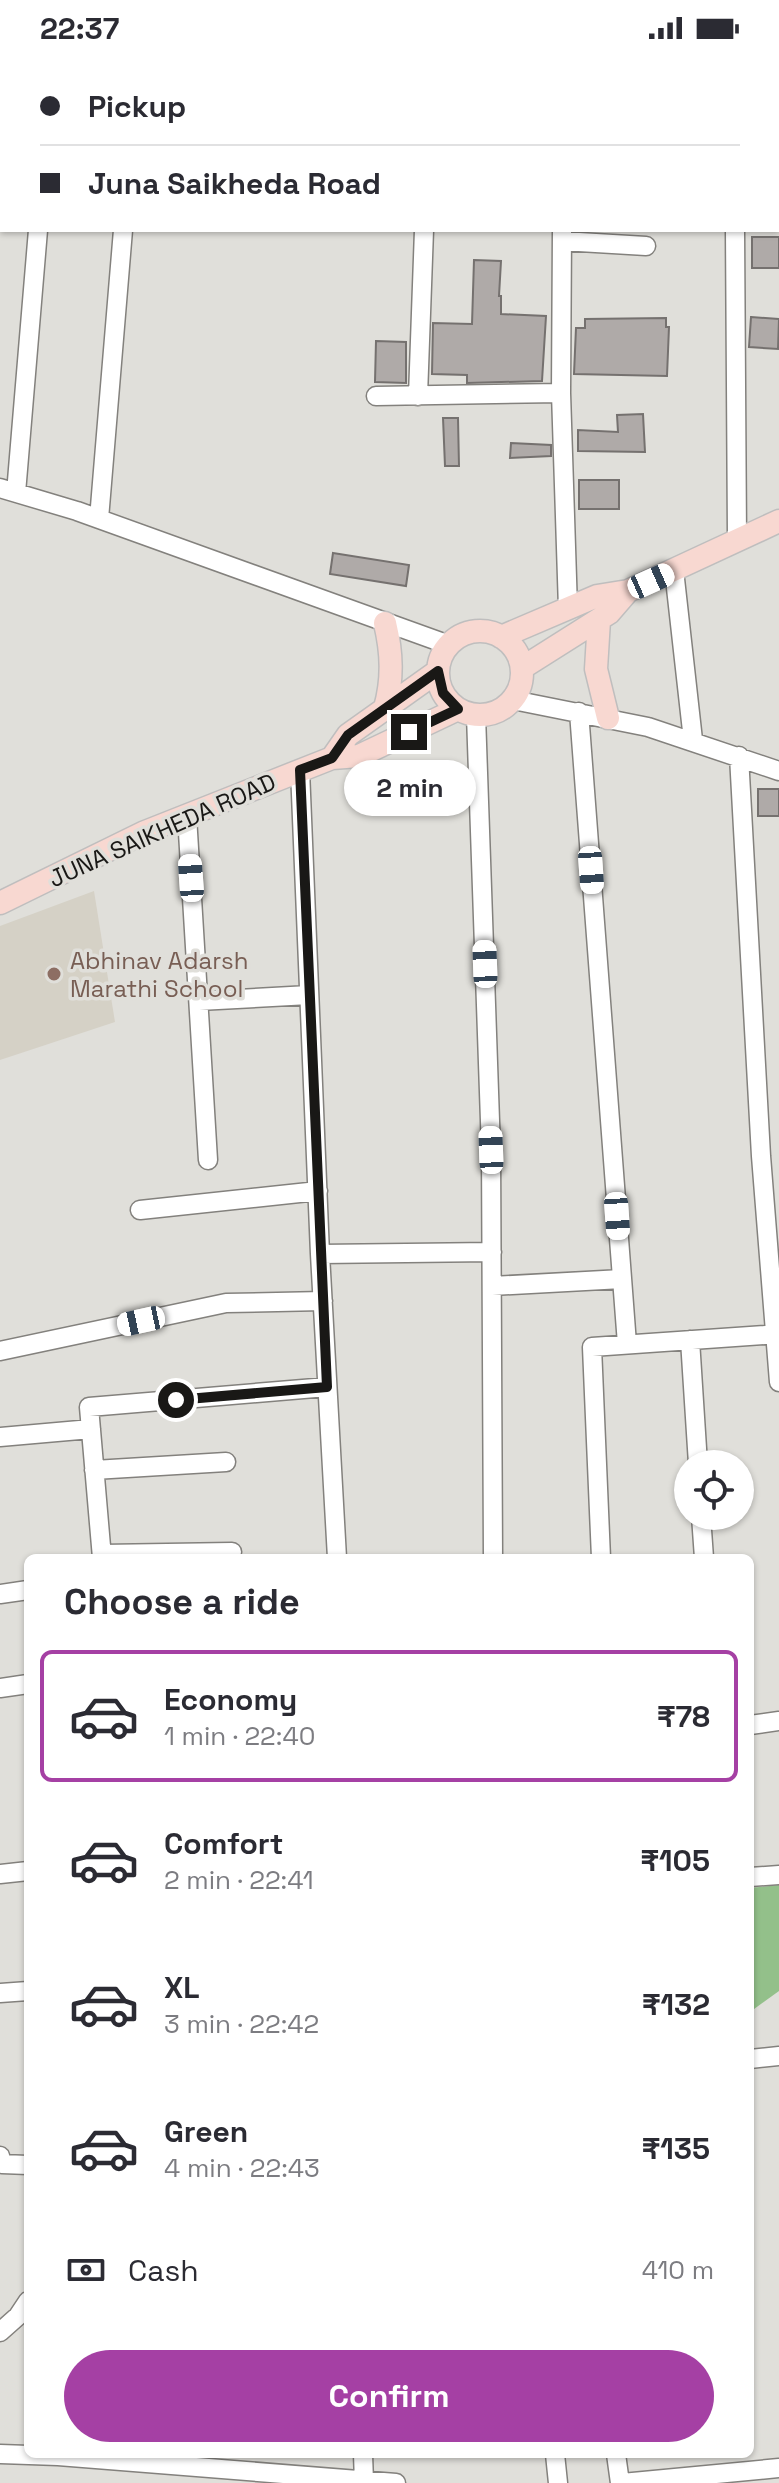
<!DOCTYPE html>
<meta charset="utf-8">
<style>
body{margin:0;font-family:"Space Grotesk",sans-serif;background:#f7f7f7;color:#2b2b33;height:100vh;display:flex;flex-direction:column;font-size:30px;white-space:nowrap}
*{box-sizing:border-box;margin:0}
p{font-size:26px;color:#7c7c81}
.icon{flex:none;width:44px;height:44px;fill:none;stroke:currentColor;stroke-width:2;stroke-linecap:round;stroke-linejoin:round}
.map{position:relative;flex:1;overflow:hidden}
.panel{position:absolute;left:24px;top:1498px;width:730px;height:904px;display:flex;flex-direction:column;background:#fff;border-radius:12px;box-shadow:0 2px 6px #0004}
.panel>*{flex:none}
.banner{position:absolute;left:0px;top:0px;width:780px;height:176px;box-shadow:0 2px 6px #0004;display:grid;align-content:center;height:176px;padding:0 40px;background:#fff}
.tools{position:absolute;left:674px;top:1394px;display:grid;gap:16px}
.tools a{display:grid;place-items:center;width:80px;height:80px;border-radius:50%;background:#fff;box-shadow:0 2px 6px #0004;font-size:40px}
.end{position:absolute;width:36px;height:36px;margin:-18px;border:10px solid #191816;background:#fff;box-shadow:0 0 0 4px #fff}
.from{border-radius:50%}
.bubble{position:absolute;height:56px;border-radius:28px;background:#fff;box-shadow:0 2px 6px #0004;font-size:26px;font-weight:700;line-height:56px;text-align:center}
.car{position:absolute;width:24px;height:48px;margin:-24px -12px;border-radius:10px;box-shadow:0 0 6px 2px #0007;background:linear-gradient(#fff 24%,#345 0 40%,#fff 0 76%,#345 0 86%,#fff 0)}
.banner b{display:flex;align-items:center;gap:28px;height:76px;font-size:30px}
.banner b+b{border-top:2px solid #e1e1e2}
.banner i{width:20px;height:20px;background:#2b2b33}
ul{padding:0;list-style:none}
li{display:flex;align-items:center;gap:24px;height:132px;margin:0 16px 12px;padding:0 24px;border:4px solid transparent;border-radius:12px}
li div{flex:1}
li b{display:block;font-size:30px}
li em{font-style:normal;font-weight:700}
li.selected{border-color:#a540a4}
li>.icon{width:72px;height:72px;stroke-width:1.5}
h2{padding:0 40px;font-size:36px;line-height:96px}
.pay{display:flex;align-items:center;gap:20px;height:88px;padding:0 40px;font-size:30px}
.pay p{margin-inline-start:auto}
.button{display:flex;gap:16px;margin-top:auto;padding:16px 40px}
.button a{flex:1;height:92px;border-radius:48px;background:#a540a4;color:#fff;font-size:32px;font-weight:700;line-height:92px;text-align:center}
.status{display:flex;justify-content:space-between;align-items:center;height:56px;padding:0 40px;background:#fff;direction:ltr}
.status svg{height:22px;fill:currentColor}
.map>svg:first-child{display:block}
.built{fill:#d5d1c6}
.green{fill:#93c08a}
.building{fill:#afaaa8;stroke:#75716f;stroke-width:2}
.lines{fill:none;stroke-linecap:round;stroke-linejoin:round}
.minor-casing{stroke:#83817d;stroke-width:21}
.major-casing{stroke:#bfbebe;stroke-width:25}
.minor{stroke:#fff;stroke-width:18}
.major{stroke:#f8d8d1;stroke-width:22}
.route{stroke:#191816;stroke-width:10}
.education-dot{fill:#8d6e63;stroke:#e0dfda;stroke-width:3}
.labels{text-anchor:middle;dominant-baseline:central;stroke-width:7;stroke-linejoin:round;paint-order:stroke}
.street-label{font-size:24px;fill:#191816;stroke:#e0dfda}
.education-label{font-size:24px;fill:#785e54;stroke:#e0dfda;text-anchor:start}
</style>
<div class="status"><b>22:37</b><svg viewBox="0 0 49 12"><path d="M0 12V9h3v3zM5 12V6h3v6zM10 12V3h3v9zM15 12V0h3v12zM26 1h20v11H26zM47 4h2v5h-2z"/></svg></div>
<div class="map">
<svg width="779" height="2427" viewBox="0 0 779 2427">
<rect width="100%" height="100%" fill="#e0dfda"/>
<path class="built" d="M 94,835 L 115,966 L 0,1004 L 0,870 Z"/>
<path class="green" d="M 779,1829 L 779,1935 L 750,1956 L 750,1832 Z"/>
<path class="building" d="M 752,181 L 779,181 L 779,212 L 752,212 Z
M 474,204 L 501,205 L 499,240 L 501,240 L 501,258 L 546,260 L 542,325 L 467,327 L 467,319 L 432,318 L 433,267 L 472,268 Z
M 751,261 L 779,263 L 778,293 L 749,291 Z
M 666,262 L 666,271 L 669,271 L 667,320 L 574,318 L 576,272 L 585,272 L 585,263 Z
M 376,285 L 406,286 L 406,327 L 375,326 Z
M 643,358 L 645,396 L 578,395 L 578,374 L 618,376 L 617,359 Z
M 443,362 L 458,362 L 459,410 L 445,410 Z
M 511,387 L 551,389 L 551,400 L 510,402 Z
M 579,424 L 619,424 L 619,453 L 579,453 Z
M 333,497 L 409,509 L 406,530 L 330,518 Z
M 758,733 L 779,733 L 779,760 L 758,760 Z"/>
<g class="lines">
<defs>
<path id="minor" d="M 563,0 L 563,2
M 734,0 L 734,2
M 53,2 L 54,0
M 171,2 L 171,0
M 431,2 L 431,0
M 778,29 L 779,29
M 562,174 L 561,337 L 568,553
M 735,174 L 737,483
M 562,185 L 646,190
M 376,340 L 561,337
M 418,340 L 424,174
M 0,432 L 77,455 L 449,589
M 16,437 L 38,174
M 99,463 L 123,174
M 674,514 L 693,684
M 513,644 L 648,671 L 779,715
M 579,656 L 627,1288
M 476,659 L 491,1094 L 493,1502
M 739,700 L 761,1100 L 779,1326
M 300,714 L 320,1198
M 187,760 L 208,1104
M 199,945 L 309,939
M 140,1154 L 318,1135
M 492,1230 L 622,1223
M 690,1284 L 698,1408
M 0,1295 L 226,1247 L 323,1245
M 0,1381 L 91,1373
M 94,1414 L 226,1406
M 701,1460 L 704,1502
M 102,1498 L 232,1496
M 102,1502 L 89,1351 L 327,1331
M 337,1502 L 320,1198 L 492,1196
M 601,1502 L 592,1291 L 779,1278
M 0,1538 L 28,1534
M 0,1632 L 28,1628
M 750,1669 L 779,1665
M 0,1818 L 28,1815
M 750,1821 L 779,1819
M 0,1937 L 28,1935
M 750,2003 L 779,2000
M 0,2100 L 2,2108 L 28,2109
M 0,2276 L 18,2260 L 28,2245
M 0,2398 L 58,2400 L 396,2427
M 363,2398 L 364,2426
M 555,2398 L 558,2427
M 616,2398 L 620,2427
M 622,2427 L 779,2412"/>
<path id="major" d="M 599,564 L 596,613 L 608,662
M 385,567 C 392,597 393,623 385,652
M438 617a42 42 0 1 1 84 0a42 42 0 1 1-84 0Z
M 501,581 L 597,540 L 628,535 L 779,465
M 522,612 L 609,557 L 628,535
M 332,702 L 348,679 L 438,615
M 0,847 L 145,776 L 332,702 L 359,700 L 458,653"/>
</defs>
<use href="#minor" class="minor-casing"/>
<use href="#major" class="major-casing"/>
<use href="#minor" class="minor"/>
<use href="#major" class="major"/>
</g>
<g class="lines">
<path class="route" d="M 176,1344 L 327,1331 L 300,714 L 332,702 L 348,679 L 438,615 L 443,637 L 458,653 L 409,676"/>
</g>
<circle class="education-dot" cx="54" cy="918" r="8"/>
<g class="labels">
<g class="street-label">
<text transform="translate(162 774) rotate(-24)">JUNA SAIKHEDA ROAD</text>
</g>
<g class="education-label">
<text x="70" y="904">Abhinav Adarsh<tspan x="70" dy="28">Marathi School</tspan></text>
</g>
</g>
</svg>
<div class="tools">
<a><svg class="icon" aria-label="locate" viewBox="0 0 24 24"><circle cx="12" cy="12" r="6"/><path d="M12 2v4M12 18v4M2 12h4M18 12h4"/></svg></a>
</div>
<i class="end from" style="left:176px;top:1344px"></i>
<i class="end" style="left:409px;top:676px"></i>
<div class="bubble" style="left:344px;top:704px;width:132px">2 min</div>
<i class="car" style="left:651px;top:525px;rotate:66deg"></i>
<i class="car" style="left:591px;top:814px;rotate:176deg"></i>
<i class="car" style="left:191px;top:822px;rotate:356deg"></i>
<i class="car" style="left:485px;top:908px;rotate:358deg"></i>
<i class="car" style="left:491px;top:1094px;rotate:358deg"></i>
<i class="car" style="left:617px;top:1160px;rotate:176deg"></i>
<i class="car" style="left:141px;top:1265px;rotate:258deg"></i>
<div class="banner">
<b><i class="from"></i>Pickup</b>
<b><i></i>Juna Saikheda Road</b>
</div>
<section class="panel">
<h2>Choose a ride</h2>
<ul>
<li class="selected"><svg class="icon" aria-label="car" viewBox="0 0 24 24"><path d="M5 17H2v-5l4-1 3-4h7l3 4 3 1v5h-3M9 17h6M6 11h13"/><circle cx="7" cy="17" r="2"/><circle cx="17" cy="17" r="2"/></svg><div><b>Economy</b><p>1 min · 22:40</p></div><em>₹78</em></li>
<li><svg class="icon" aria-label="car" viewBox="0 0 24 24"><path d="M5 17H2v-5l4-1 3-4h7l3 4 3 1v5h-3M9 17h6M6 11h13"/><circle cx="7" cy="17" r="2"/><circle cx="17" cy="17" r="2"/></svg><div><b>Comfort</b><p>2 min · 22:41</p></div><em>₹105</em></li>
<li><svg class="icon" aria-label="car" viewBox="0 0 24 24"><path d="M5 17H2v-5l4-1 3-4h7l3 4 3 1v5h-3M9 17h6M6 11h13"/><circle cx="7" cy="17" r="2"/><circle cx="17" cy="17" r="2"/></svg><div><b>XL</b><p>3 min · 22:42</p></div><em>₹132</em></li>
<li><svg class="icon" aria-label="car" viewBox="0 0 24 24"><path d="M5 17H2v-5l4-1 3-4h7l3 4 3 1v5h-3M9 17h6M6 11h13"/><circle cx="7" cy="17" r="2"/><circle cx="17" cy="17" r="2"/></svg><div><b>Green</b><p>4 min · 22:43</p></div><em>₹135</em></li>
</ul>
<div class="pay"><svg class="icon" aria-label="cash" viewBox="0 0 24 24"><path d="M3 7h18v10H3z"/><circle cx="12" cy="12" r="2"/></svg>Cash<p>410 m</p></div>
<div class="button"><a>Confirm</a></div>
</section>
</div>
